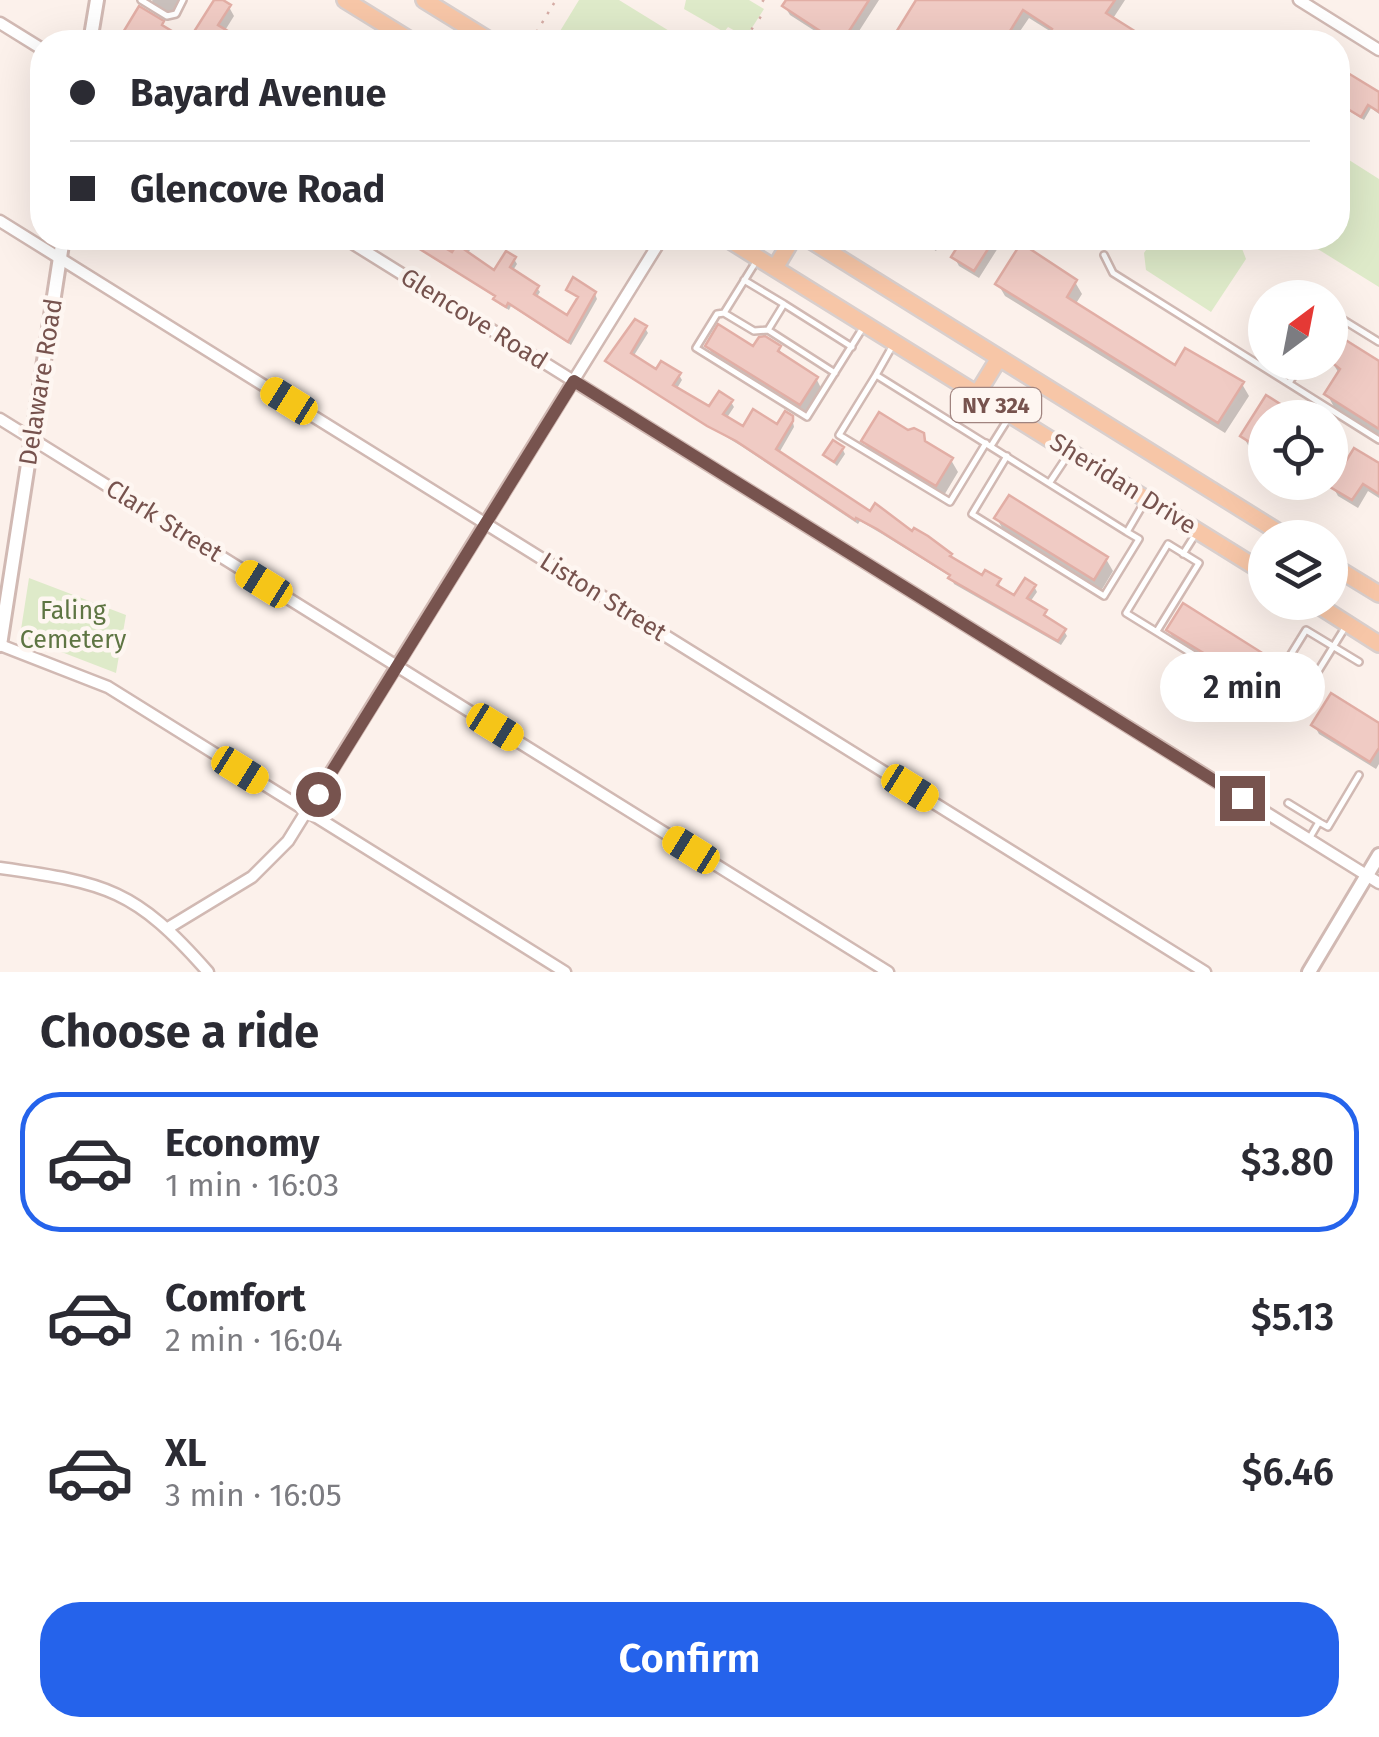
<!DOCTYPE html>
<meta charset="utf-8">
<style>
body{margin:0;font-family:"Fira Sans",sans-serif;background:#f7f7f7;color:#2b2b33;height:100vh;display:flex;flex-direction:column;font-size:38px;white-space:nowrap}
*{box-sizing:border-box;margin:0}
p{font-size:32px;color:#7c7c81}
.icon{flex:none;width:55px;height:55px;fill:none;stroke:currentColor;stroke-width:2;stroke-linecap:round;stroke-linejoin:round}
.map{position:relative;height:972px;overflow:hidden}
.details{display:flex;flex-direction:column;background:#fff;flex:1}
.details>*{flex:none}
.top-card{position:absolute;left:30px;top:30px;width:1320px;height:220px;border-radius:40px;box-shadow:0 10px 40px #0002;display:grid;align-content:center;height:220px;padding:0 40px;background:#fff}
.needle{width:65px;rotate:32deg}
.controls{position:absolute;left:1248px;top:280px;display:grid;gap:20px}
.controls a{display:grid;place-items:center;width:100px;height:100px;border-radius:50%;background:#fff;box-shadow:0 10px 40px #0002;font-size:50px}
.end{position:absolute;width:45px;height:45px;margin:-22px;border:12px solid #77534e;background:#fff;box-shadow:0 0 0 5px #fff}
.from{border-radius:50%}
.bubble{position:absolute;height:70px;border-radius:35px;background:#fff;box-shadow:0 10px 40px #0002;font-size:32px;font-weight:600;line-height:70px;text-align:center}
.car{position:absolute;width:30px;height:60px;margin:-30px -15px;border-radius:12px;box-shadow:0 0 8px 2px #0007;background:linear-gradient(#f5c518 24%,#345 0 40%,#f5c518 0 76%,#345 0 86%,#f5c518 0)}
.top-card b{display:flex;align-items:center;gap:35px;height:95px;font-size:38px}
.top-card b+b{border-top:2px solid #e1e1e2}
.top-card i{width:25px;height:25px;background:#2b2b33}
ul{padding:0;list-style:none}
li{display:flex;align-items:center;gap:30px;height:140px;margin:0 20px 15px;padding:0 20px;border:5px solid transparent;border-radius:40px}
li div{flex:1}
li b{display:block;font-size:38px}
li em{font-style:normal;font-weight:600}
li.active{border-color:#2563eb}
li>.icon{width:90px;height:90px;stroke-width:1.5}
h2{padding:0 40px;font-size:45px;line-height:120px}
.primary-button{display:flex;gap:20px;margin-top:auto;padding:20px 40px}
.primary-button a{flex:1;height:115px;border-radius:40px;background:#2563eb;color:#fff;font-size:40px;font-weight:600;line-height:115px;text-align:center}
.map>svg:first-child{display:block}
.green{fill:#deeac9}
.shadow{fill:#0003}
.building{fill:#f0cbc4;stroke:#e2aea5;stroke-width:2.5}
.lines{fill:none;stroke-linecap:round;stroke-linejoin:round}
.service-casing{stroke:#d1b9b3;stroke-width:10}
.minor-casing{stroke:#d1b9b3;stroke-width:15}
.tertiary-casing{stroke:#d1b9b3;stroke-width:18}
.primary-casing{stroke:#d9cfcd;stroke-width:20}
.path{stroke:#d6ada6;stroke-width:2.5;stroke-dasharray:2.5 8;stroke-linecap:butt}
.service{stroke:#fff;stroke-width:5}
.minor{stroke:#fff;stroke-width:10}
.tertiary{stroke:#fff;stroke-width:12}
.primary{stroke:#f7c6a7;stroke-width:15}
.route{stroke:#77534e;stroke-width:12}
.labels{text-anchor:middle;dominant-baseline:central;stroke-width:9;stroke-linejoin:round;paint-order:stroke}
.shield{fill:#fef6f1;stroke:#a0847f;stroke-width:2.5}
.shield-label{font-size:22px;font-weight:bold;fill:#77534e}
.street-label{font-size:25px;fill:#77534e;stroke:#fef6f1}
.park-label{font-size:25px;fill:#5e7543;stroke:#fef6f1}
</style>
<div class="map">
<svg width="1379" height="972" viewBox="0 0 1379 972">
<rect width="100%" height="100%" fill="#fcf1eb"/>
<path class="green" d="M 579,0 L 619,0 L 679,37 L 675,42 L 557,42 L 554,41 Z
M 686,0 L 749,0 L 764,9 L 746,37 L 728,27 L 724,32 L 684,9 Z
M 1338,153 L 1379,179 L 1379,287 L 1300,238 L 1338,238 Z
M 1154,238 L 1238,238 L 1246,259 L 1211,312 L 1146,270 L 1144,253 Z
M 29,578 L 126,615 L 116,673 L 20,636 Z"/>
<path class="shadow" d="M 152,0 L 187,0 L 177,16 L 154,5 Z
M 217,0 L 229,7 L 234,16 L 224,32 L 241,42 L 207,42 L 203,40 L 198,30 Z
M 789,0 L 879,0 L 852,42 L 832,42 L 790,15 L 785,7 Z
M 919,0 L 1125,0 L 1112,20 L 1148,42 L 1047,42 L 1053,33 L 1029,18 L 1016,37 L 1024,42 L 893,42 Z
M 1338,68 L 1379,94 L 1379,114 L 1371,108 L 1364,120 L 1338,104 Z
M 401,238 L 426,238 L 453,255 L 464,238 L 477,238 L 467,255 L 495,274 L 514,259 L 517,264 L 512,272 L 537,288 L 540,292 L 536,298 L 568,318 L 580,299 L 569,290 L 595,294 L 597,299 L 571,345 L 511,306 L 509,310 L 499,304 L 497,298 Z
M 916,238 L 944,238 L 936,251 Z
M 966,238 L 1001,238 L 1003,240 L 979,278 L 959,266 L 954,257 Z
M 1075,282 L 1082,294 L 1075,305 L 1175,368 L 1242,384 L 1249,396 L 1225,433 L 1005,296 L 998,284 Z
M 645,328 L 648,333 L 633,357 L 657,372 L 679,375 L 682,380 L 676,390 L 710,410 L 731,402 L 734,407 L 726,419 L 744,429 L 778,428 L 792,418 L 794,427 L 779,453 L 871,514 L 950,555 L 953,561 L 983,578 L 999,581 L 1000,589 L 1014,599 L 1034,586 L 1037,592 L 1030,602 L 1064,631 L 1067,636 L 1061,645 L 954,584 L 951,577 L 882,534 L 860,521 L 858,524 L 741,446 L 611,366 L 608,361 Z
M 708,346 L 779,348 L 784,359 L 816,378 L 822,390 L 807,415 L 714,357 Z
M 1332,362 L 1379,364 L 1379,435 L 1334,407 L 1327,394 L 1340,375 Z
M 1266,398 L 1286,411 L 1290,418 L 1265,418 L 1265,456 L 1248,445 L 1243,436 Z
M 908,433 L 922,435 L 928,446 L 951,460 L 958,472 L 943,497 L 871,453 L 864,441 Z
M 842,448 L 845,454 L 837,466 L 826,455 Z
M 1379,471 L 1379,498 L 1368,491 L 1358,508 L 1338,496 L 1333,487 Z
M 997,519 L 1106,559 L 1113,571 L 1101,591 L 1004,531 Z
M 1168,630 L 1273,663 L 1281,675 L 1266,698 L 1176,642 Z
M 1314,725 L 1379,726 L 1379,764 L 1376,769 L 1319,734 Z"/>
<path class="building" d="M 214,0 L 223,0 L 231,5 L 218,25 L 246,42 L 214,42 L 195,30 Z
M 786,0 L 869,0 L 842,42 L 837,42 L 782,6 Z
M 916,0 L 1115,0 L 1106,13 L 1152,42 L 1044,42 L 1052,29 L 1023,10 L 1010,31 L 1029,42 L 890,42 Z
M 139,6 L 164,21 L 162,25 L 190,42 L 135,42 L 122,34 Z
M 1338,67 L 1379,92 L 1379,112 L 1368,105 L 1361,117 L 1338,103 Z
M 402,238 L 438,238 L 435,242 L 452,252 L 461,238 L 473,238 L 465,250 L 494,270 L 506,251 L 516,257 L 510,267 L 539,286 L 534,294 L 567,315 L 578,297 L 566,290 L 573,277 L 596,292 L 568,342 L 508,303 L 506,307 L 493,299 L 495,296 Z
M 963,238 L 995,238 L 974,271 L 951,257 Z
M 1021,243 L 1077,280 L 1067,297 L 1175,365 L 1185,348 L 1244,382 L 1218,423 L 995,284 Z
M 635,319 L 647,326 L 631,353 L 656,369 L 661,361 L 681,373 L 673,385 L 709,406 L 719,391 L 733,400 L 723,414 L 743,426 L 753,409 L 777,424 L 785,411 L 793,416 L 793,421 L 776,449 L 870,511 L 875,503 L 912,531 L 914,528 L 928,536 L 952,554 L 950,556 L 982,575 L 985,570 L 1001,579 L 997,585 L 1014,595 L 1025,578 L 1036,585 L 1027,598 L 1047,610 L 1044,615 L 1066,629 L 1058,641 L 948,578 L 950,575 L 877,529 L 856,518 L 855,520 L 736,441 L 707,426 L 605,361 Z
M 718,324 L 753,346 L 759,337 L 765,336 L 781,346 L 778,351 L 818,377 L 800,405 L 705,346 Z
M 1344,339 L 1379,361 L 1379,429 L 1324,394 L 1340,369 L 1330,361 Z
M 1266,395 L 1288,409 L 1283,418 L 1265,418 L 1265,452 L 1240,436 Z
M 879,412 L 908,430 L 914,428 L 924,433 L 925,441 L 953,458 L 936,486 L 861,441 Z
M 833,440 L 844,447 L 834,462 L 823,455 Z
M 1354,448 L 1379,463 L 1379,494 L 1363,484 L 1352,500 L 1330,487 Z
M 1009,495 L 1108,557 L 1094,580 L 994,518 Z
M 1183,603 L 1275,661 L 1259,687 L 1166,630 Z
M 1331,693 L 1379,723 L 1379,748 L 1370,762 L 1311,725 Z"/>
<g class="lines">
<defs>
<path id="service" d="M 141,0 L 167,16 L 176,14 L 183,0
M 1104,255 L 1113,273 L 1379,440
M 757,260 L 724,313 L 754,331 L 768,330
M 744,280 L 784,304
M 724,313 L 717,314 L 696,348 L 807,417 L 864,326
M 1330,317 L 1332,313 L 1379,342
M 893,345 L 876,375 L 1127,532 L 1144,503
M 835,373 L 768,330 L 784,304 L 852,347
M 876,375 L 839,435 L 950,502 L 986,443
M 1289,383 L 1302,362
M 991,446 L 1008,419
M 1007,456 L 972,514 L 1104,596 L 1139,539 L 1127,532
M 1050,482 L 1068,455
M 1183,554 L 1195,535
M 1346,626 L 1333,647 L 1291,715 L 1264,698 L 1306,630 L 1359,662
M 1157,631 L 1199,563 L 1168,544 L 1126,613 L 1264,698
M 1288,803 L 1319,822
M 1309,839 L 1319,822 L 1328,827 L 1359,775"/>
<path id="minor" d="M 1299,0 L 1379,50
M 0,23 L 42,49
M 0,221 L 1205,972
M 344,238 L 1379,883
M 0,419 L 888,972
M 0,645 L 108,687 L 565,972
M 0,868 C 107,883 135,889 208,972
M 168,928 L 252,877 L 288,841 L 662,238"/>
<path id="tertiary" d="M 90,42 L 97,0
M 0,645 L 63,238
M 1309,972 L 1379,855"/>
<path id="primary" d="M 345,0 L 413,42
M 424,0 L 492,42
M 726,238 L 1265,573
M 807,238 L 1288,538
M 775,268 L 793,238
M 977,394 L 999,358
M 1330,564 L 1379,594
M 1313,602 L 1379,644"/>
</defs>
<use href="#service" class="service-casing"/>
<use href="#minor" class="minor-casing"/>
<use href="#tertiary" class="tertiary-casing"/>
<use href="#primary" class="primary-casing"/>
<path class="path" d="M 762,0 L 765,2
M 759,17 L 765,21
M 751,28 L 761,34
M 531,41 L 556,0"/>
<use href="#service" class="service"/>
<use href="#minor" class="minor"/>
<use href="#tertiary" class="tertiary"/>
<use href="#primary" class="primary"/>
</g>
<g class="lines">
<path class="route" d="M 318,794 L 574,381 L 1242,798"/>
</g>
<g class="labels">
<rect class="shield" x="951" y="388" width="90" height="34" rx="8"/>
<g class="shield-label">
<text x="996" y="405">NY 324</text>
</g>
<g class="street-label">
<text transform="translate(474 319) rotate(32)">Glencove Road</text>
<text transform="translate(41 382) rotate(-81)">Delaware Road</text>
<text transform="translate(1123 484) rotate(32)">Sheridan Drive</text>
<text transform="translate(164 521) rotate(32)">Clark Street</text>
<text transform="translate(603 597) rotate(32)">Liston Street</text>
</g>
<g class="park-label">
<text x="73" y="611">Faling<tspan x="73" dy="29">Cemetery</tspan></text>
</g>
</g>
</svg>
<div class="controls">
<a><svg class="needle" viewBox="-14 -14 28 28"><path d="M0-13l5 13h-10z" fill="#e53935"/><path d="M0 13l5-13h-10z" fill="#7c7c81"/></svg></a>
<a><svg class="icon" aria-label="locate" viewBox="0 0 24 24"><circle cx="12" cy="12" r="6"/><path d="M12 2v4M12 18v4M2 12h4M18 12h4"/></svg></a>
<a><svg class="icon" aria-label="layers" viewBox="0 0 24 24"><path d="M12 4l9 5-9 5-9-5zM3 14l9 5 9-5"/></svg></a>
</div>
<i class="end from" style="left:318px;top:794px"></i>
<i class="end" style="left:1242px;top:798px"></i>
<div class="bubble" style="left:1160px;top:652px;width:165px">2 min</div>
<i class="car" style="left:289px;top:401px;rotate:302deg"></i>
<i class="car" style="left:264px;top:584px;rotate:302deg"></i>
<i class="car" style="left:495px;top:727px;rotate:122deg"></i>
<i class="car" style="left:240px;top:770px;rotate:122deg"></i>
<i class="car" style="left:910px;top:788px;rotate:122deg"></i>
<i class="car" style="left:691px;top:850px;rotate:302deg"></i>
<div class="top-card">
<b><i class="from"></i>Bayard Avenue</b>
<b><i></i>Glencove Road</b>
</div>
</div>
<section class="details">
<h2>Choose a ride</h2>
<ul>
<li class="active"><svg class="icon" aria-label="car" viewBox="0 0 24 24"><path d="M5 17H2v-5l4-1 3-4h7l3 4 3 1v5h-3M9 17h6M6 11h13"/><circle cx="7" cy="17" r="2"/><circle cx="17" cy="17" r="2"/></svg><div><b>Economy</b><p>1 min · 16:03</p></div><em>$3.80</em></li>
<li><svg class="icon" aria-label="car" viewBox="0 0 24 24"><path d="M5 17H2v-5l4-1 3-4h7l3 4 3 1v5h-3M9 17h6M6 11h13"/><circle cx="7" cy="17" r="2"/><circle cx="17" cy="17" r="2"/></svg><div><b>Comfort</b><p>2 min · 16:04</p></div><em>$5.13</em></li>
<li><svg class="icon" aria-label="car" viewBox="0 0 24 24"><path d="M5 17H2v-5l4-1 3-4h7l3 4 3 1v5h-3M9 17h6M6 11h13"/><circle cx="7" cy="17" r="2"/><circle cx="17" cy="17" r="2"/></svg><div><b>XL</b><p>3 min · 16:05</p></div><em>$6.46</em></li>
</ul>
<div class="primary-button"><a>Confirm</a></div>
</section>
